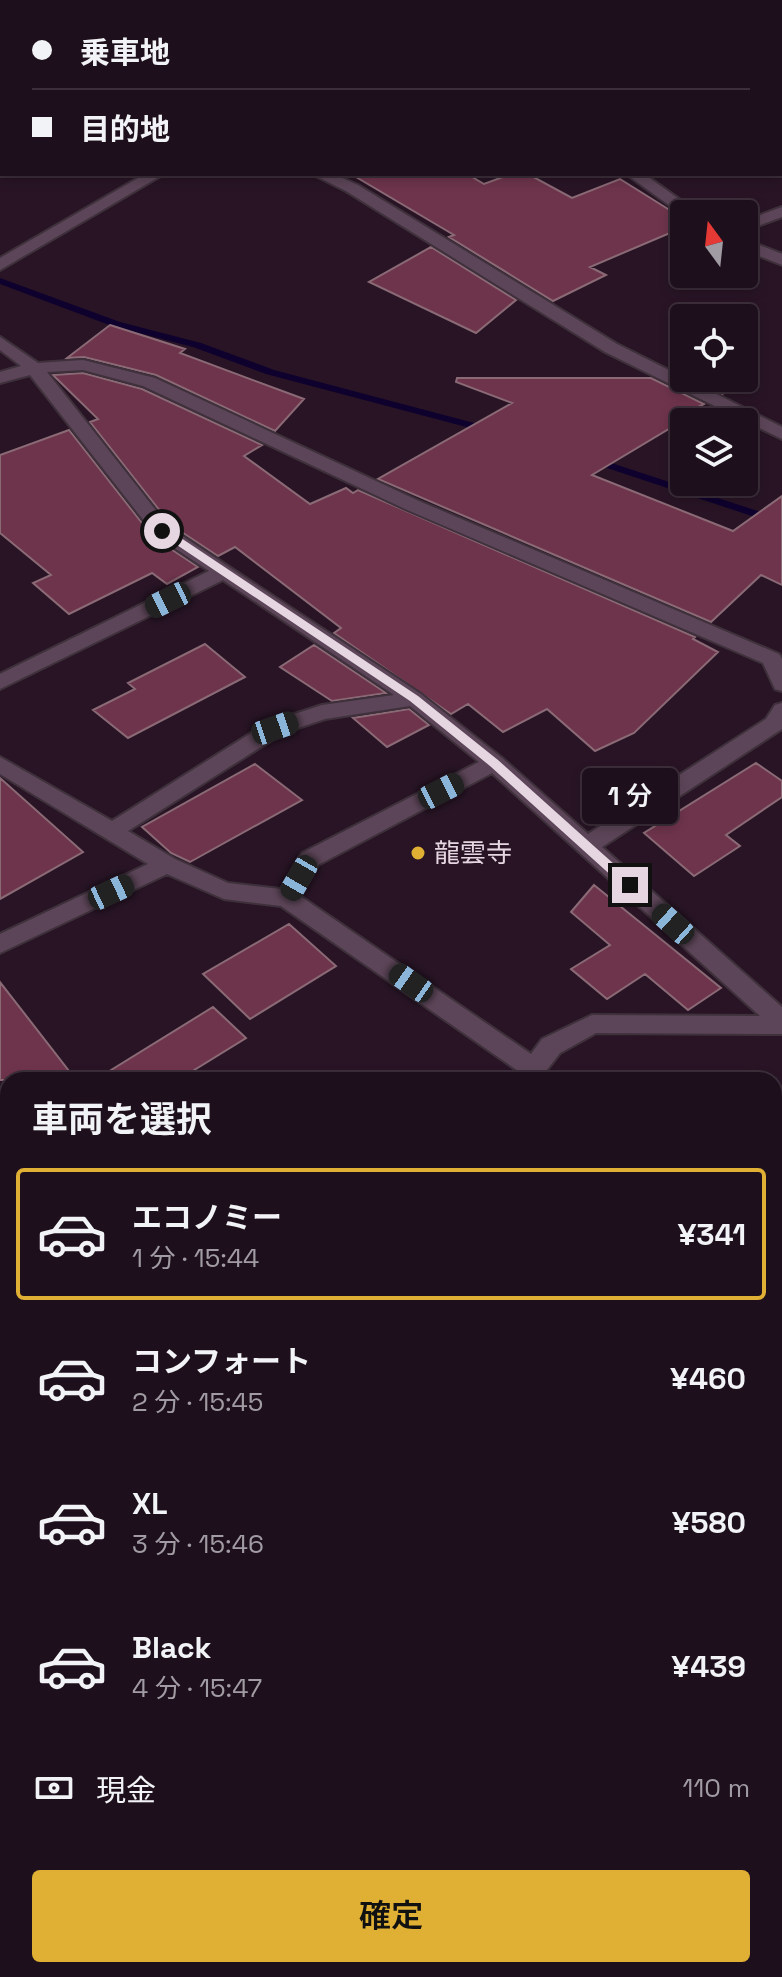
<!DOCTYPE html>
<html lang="ja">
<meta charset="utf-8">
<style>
body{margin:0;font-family:"Space Grotesk","Noto Sans JP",sans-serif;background:#261825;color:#f1f3f6;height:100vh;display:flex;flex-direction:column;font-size:30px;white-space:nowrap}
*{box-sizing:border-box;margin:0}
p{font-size:26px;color:#a19ca3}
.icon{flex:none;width:44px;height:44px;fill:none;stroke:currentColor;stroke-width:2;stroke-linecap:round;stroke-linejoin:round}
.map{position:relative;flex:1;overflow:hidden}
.sheet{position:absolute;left:0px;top:1072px;width:782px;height:906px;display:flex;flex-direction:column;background:#1e0f1c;border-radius:24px 24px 0 0;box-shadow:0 4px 12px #0003,0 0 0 2px #3c2f3b}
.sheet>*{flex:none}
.top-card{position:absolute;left:0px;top:0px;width:782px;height:176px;box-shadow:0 4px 12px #0003,0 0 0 2px #3c2f3b;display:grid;align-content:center;height:176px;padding:0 32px;background:#1e0f1c}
.needle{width:52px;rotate:345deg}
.controls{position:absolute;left:670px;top:200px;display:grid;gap:16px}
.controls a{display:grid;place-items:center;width:88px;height:88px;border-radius:8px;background:#1e0f1c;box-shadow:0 4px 12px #0003,0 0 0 2px #3c2f3b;font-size:40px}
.end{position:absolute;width:36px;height:36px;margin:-18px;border:10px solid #e5d6e1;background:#111;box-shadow:0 0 0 4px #111}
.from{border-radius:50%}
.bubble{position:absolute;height:56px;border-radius:8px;background:#1e0f1c;box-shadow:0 4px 12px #0003,0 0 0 2px #3c2f3b;font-size:26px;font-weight:600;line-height:56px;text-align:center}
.car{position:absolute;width:24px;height:48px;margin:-24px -12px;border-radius:10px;box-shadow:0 0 6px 2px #0007;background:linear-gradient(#222 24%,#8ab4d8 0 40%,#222 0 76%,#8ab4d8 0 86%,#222 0)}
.top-card b{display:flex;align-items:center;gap:28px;height:76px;font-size:30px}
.top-card b+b{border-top:2px solid #3c2f3b}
.top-card i{width:20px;height:20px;background:#f1f3f6}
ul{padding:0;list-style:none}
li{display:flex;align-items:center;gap:24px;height:132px;margin:0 16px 12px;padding:0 16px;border:4px solid transparent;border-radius:8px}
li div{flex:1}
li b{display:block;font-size:30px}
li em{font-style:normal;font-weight:600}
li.selected{border-color:#e0b034}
li>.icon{width:72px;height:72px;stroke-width:1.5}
h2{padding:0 32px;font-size:36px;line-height:96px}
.pay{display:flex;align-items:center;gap:20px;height:88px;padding:0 32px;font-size:30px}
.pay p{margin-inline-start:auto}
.action{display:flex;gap:16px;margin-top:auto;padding:16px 32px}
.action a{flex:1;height:92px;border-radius:8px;background:#e0b034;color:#111;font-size:32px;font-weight:600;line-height:92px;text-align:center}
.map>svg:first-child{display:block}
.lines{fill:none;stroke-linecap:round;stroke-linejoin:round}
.stream{fill:#0e012e;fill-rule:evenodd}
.building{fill:#6e344c;stroke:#8a6a75;stroke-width:2}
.street-casing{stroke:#3f313c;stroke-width:4}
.street{fill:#5c4558;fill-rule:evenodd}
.route{fill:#e5d6e1}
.poi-dot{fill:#e0b034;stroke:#281425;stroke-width:3}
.labels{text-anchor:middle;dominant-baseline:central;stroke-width:6;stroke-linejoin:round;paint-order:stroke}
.poi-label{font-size:26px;fill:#e5d6e1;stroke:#281425;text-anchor:start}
</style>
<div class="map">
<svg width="782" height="1977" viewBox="0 0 782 1977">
<rect width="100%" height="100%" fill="#281425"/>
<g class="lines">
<path class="stream" d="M 0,278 L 120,322 L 201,343 L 274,370 L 493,428 L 494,430 L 489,433 L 266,374 L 193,347 L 112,326 L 0,284 Z
M 593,457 L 782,519 L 782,526 L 589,462 L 588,460 Z"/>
</g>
<path class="building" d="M 351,174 L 467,174 L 484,184 L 511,174 L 528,174 L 572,198 L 620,179 L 684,219 L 684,227 L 590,267 L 606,275 L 553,301 L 449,237 L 454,235 Z
M 431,247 L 516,300 L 476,333 L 369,282 Z
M 110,325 L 185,349 L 180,353 L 304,399 L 275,431 L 156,375 L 84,357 L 67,358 Z
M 83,373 L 142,389 L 262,445 L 244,456 L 310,504 L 346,488 L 353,493 L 358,490 L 695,637 L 693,639 L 718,652 L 634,733 L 595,751 L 547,709 L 503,732 L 468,704 L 451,714 L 334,633 L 341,628 L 235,547 L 218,556 L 171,525 L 90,422 L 98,419 L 53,375 Z
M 457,378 L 651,378 L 704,404 L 698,407 L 702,409 L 592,475 L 733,531 L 782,496 L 782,585 L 761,575 L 711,622 L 378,479 L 512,403 L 456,382 Z
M 691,378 L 752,378 L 722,394 Z
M 69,430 L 153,537 L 198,567 L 167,584 L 152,573 L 69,614 L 33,583 L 51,575 L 0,533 L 0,455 Z
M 205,644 L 245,677 L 128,738 L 93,710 L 135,689 L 128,683 Z
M 314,645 L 386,693 L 332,701 L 280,667 Z
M 409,709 L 429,725 L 387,747 L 353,718 Z
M 756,763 L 782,781 L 782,797 L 726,835 L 740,846 L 694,876 L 644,833 Z
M 255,764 L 302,800 L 190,862 L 171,853 L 142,827 Z
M 0,778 L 83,852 L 0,899 Z
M 594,885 L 678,953 L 721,988 L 688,1010 L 645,974 L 607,999 L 571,969 L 610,945 L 571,912 Z
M 289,924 L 336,966 L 250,1019 L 203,974 Z
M 0,982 L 76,1080 L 0,1080 Z
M 213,1007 L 246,1038 L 178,1080 L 95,1080 Z"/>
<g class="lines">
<defs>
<path id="street" d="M 374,0 L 388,0 L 390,2 L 376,2 Z
M 0,34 L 2,34 L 2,43 L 0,43 Z
M 145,174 L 164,174 L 0,270 L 0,258 Z
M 312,174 L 333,174 L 358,185 L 617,344 L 782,427 L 782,439 L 605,352 L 346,191 Z
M 626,174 L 644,174 L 700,214 L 684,216 Z
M 782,207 L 782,217 L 744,231 L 744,221 Z
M 744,239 L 782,254 L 782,265 L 744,250 Z
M 0,337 L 38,363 L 83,360 L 155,378 L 419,501 L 779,654 L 782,659 L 782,691 L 775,689 L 763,663 L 405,509 L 143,386 L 83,370 L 47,372 L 169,527 L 421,694 L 502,758 L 588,834 L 766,719 L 775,705 L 782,703 L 782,729 L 602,847 L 782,1007 L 782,1034 L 596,1033 L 560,1053 L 546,1071 L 544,1080 L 520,1080 L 521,1073 L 281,906 L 224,899 L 167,874 L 0,953 L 0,934 L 148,864 L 0,774 L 0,757 L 112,821 L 267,723 L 322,705 L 394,695 L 223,580 L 0,689 L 0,674 L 209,571 L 155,535 L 30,375 L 0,383 L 0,372 L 21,366 L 0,350 ZM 410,706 L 479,762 L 302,853 L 281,889 L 228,883 L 175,859 L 128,831 L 283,733 L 325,719 ZM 492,773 L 760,1016 L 592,1015 L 542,1039 L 531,1054 L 300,896 L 318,865 Z
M 8,1323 L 8,1349 L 0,1352 L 0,1326 Z
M 782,1397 L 782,1424 L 774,1427 L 774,1399 Z
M 774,1575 L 782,1578 L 782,1612 L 774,1609 Z
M 8,1832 L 8,1864 L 0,1867 L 0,1835 Z"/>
</defs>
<use href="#street" class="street-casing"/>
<use href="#street" class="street"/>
</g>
<path class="route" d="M 159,528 L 166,528 L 418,696 L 498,760 L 634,882 L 634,888 L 625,888 L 490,766 L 410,701 L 159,533 Z"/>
<circle class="poi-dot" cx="418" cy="853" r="8"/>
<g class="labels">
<g class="poi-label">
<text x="434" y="853">龍雲寺</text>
</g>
</g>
</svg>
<div class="controls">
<a><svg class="needle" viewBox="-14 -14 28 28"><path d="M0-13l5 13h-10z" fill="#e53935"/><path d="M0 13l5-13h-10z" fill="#a19ca3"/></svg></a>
<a><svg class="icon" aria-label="locate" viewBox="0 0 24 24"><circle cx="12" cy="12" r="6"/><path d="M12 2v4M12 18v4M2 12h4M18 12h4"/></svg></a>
<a><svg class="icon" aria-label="layers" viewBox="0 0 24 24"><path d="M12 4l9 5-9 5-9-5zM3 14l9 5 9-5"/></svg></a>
</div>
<i class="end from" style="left:162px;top:531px"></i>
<i class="end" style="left:630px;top:885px"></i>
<div class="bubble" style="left:582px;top:768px;width:96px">1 分</div>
<i class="car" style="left:168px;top:600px;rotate:244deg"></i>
<i class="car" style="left:275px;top:728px;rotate:71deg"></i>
<i class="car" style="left:441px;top:791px;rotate:63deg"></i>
<i class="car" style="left:299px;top:878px;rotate:210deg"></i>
<i class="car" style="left:111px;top:892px;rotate:65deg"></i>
<i class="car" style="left:673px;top:924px;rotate:312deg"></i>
<i class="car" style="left:411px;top:983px;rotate:305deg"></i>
<div class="top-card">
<b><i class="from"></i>乗車地</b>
<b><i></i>目的地</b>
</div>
<section class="sheet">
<h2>車両を選択</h2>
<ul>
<li class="selected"><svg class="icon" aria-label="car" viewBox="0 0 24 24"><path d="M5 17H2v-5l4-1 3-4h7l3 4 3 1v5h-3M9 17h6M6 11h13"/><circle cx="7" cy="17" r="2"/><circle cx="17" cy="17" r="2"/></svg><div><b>エコノミー</b><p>1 分 · 15:44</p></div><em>¥341</em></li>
<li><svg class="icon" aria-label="car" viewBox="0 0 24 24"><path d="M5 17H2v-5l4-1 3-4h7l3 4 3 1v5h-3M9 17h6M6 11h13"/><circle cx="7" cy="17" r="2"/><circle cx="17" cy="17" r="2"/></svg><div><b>コンフォート</b><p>2 分 · 15:45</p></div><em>¥460</em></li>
<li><svg class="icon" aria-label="car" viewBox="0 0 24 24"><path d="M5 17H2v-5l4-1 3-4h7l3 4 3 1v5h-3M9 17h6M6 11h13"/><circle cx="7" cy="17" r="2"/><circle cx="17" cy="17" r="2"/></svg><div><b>XL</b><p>3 分 · 15:46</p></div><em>¥580</em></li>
<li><svg class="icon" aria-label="car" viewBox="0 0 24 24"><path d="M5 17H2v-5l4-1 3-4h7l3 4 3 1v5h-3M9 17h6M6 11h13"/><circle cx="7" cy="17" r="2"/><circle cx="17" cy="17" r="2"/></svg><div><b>Black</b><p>4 分 · 15:47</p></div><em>¥439</em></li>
</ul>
<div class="pay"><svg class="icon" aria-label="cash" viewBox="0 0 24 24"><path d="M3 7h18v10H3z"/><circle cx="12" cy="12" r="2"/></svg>現金<p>110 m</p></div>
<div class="action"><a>確定</a></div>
</section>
</div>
